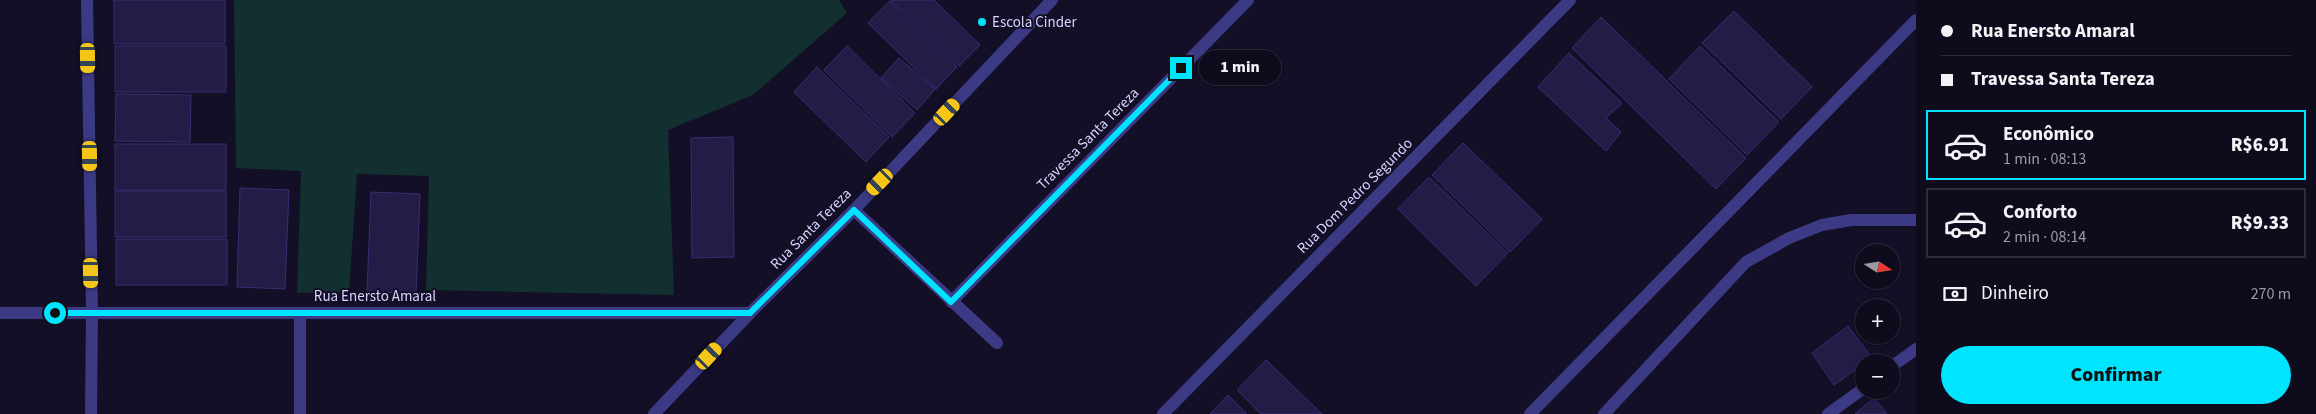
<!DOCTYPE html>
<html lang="pt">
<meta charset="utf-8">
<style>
body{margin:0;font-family:"Source Sans 3",sans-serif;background:#1c1929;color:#f1f3f6;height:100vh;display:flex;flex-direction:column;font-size:19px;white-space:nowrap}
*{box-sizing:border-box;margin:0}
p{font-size:16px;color:#9b9ba3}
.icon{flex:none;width:28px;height:28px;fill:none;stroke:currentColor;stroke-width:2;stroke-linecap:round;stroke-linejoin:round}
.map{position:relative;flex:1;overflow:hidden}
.side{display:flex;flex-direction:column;background:#0e0b1c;width:400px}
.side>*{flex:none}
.guide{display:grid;align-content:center;height:110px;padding:0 25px;background:#0e0b1c}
.needle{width:32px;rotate:102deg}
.controls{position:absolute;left:1855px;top:244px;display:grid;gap:10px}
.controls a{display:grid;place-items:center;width:45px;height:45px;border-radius:50%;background:#0e0b1c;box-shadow:0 1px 4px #0004,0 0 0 1px #2e2b3b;font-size:25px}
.end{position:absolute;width:22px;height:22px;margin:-11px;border:6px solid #00e5ff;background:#111;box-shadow:0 0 0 2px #111}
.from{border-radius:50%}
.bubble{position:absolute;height:35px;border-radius:18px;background:#0e0b1c;box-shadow:0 1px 4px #0004,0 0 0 1px #2e2b3b;font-size:16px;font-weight:800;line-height:35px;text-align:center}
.car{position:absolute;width:15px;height:30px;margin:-15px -8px;border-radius:6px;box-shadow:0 0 4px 1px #0007;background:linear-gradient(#f5c518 24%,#345 0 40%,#f5c518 0 76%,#345 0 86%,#f5c518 0)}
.guide b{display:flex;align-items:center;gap:18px;height:48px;font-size:19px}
.guide b+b{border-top:1px solid #2e2b3b}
.guide i{width:12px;height:12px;background:#f1f3f6}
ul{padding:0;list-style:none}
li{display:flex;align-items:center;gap:15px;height:70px;margin:0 10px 8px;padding:0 15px;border:2px solid #2e2b3b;border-radius:0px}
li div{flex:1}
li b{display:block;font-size:19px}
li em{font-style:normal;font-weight:800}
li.selected{border-color:#00e5ff}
li>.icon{width:45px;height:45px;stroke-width:1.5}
.pay{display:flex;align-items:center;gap:12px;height:55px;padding:0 25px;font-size:19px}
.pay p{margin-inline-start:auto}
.cta{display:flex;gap:10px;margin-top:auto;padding:10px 25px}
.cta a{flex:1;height:58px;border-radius:30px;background:#00e5ff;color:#111;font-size:20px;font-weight:800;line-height:58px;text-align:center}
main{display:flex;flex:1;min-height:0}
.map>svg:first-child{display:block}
.green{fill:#12302f}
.building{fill:#241b47;stroke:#3b2d73}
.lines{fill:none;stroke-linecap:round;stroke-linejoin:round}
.service{stroke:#3d3a85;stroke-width:12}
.minor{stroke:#3d3a85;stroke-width:12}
.tertiary{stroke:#3d3a85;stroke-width:12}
.route{stroke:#00e5ff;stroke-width:6}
.poi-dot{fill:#00e5ff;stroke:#130f26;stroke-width:2}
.labels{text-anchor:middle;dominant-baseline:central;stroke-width:4;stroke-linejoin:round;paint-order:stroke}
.poi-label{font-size:15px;fill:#d9d4ff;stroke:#130f26;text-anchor:start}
.street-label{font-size:15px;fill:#d9d4ff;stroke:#130f26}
</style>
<main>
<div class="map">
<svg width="1916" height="414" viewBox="0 0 1916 414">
<rect width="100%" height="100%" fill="#130f26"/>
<path class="green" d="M 234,0 L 839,0 L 847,13 L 753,95 L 668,130 L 674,295 L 426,290 L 429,176 L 357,174 L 349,292 L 297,293 L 301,171 L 236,168 Z"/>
<path class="building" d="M 114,0 L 225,0 L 225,44 L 114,44 Z
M 891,0 L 934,0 L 980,45 L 959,66 Z
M 890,1 L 957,67 L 936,89 L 868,23 Z
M 1734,11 L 1812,87 L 1781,119 L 1702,43 Z
M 1601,17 L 1746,158 L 1716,189 L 1572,48 Z
M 115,46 L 226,46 L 226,92 L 115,92 Z
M 847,46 L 915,113 L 892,137 L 824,70 Z
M 1700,46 L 1779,122 L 1747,155 L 1669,79 Z
M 1569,53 L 1622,103 L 1606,118 L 1621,132 L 1606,151 L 1538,87 Z
M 899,58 L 935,89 L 917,110 L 881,78 Z
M 817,67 L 889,137 L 866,162 L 794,92 Z
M 116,94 L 191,95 L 190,142 L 115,141 Z
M 733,137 L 734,257 L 692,258 L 691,138 Z
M 1463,143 L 1542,219 L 1510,252 L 1432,175 Z
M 115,144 L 226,144 L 226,190 L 115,190 Z
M 1429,177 L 1508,253 L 1476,286 L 1398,209 Z
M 240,188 L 289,190 L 285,289 L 237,287 Z
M 115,191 L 226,191 L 226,237 L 115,237 Z
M 371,192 L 420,194 L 416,293 L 367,292 Z
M 116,239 L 227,239 L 227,285 L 116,285 Z
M 1848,326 L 1872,358 L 1834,385 L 1812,353 Z
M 1266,360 L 1322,414 L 1261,414 L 1237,390 Z
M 1228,395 L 1247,414 L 1210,414 Z
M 1874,398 L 1887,414 L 1855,414 Z"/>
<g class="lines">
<path class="service" d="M 1891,367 L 1916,349
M 1604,414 L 1746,262 L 1789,238 L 1822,225 L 1851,220 L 1916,220
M 1828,414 L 1864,388"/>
<path class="minor" d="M 87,0 L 92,312 L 91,414
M 854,210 L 997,343
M 951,302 L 1248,0
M 0,313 L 750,313
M 300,414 L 300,313
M 654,414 L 750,313 L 854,210 L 1052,0
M 1530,414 L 1916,20"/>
<path class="tertiary" d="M 1163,414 L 1570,0"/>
</g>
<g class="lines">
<path class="route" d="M 55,313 L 750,313 L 854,210 L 951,302 L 1181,68"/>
</g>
<circle class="poi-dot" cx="982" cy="22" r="5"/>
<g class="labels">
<g class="poi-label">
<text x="992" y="22">Escola Cinder</text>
</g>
<g class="street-label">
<text transform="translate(1088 139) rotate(-45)">Travessa Santa Tereza</text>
<text transform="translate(1355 196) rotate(-45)">Rua Dom Pedro Segundo</text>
<text transform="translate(811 229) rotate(-45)">Rua Santa Tereza</text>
<text x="375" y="296">Rua Enersto Amaral</text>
</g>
</g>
</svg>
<div class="controls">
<a><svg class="needle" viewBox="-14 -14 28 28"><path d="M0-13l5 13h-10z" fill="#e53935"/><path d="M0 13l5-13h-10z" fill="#9b9ba3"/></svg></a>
<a>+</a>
<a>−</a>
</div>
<i class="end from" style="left:55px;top:313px"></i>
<i class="end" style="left:1181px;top:68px"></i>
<div class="bubble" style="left:1199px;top:50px;width:82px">1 min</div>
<i class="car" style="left:88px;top:58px;rotate:179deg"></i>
<i class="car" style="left:947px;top:112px;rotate:43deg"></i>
<i class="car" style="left:90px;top:156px;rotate:179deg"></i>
<i class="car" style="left:880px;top:182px;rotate:224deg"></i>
<i class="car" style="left:91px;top:273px;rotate:179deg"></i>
<i class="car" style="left:709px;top:356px;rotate:43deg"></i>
</div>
<section class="side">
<div class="guide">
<b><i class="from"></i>Rua Enersto Amaral</b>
<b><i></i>Travessa Santa Tereza</b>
</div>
<ul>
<li class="selected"><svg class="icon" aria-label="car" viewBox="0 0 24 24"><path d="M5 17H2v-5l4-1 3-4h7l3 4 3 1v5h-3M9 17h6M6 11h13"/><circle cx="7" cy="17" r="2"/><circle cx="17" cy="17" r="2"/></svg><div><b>Econômico</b><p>1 min · 08:13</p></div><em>R$6.91</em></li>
<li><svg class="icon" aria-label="car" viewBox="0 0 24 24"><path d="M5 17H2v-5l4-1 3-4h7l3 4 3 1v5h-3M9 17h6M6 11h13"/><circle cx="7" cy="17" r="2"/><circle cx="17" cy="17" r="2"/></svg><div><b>Conforto</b><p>2 min · 08:14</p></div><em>R$9.33</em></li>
</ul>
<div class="pay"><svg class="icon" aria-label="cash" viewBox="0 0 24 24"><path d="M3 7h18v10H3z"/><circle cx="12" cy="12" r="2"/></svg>Dinheiro<p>270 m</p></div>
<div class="cta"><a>Confirmar</a></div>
</section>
</main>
